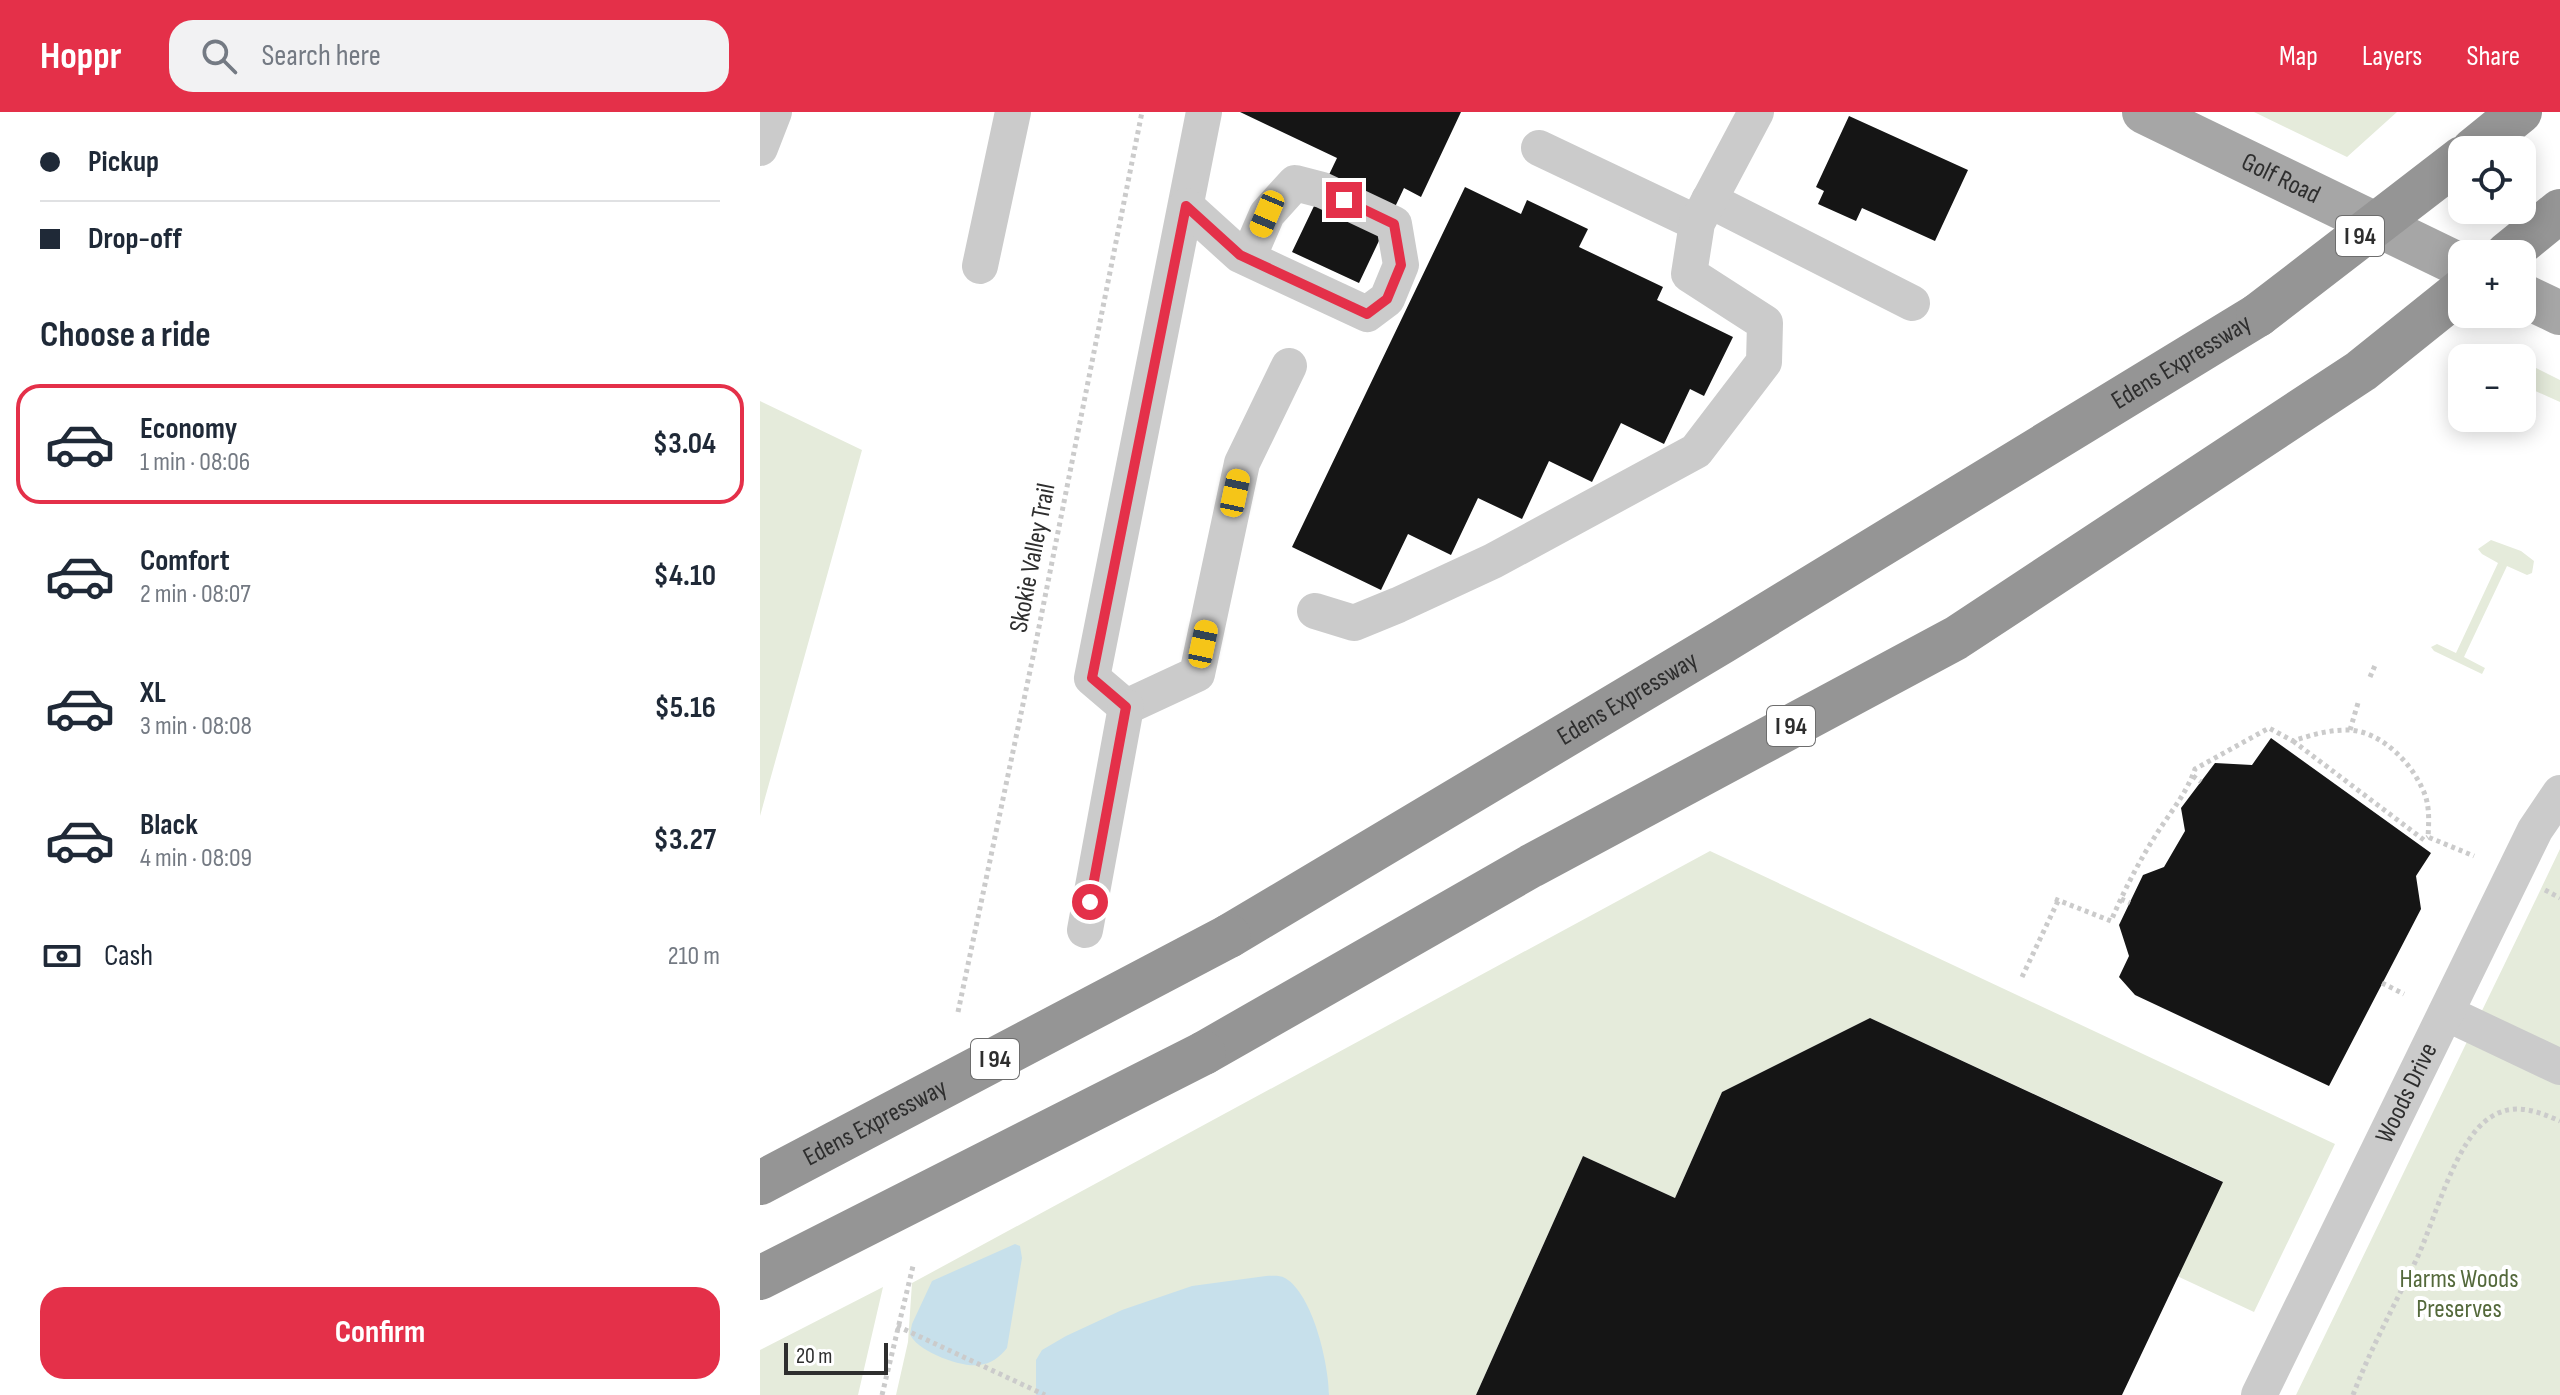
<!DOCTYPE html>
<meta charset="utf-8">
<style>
body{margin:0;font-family:"Sofia Sans Condensed",sans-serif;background:#f2f2f3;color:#1f2937;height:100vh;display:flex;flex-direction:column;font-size:30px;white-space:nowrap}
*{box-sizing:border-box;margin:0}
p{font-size:26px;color:#747a83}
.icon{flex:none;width:44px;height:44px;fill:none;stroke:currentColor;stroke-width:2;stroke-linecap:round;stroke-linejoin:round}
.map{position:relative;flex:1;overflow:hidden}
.sheet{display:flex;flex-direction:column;background:#fff;width:760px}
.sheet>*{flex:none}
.guide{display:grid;align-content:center;height:176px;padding:0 40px;background:#fff}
.buttons{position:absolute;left:1688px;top:24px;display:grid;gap:16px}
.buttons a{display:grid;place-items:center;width:88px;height:88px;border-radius:16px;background:#fff;box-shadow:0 4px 20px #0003;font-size:40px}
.scale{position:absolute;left:24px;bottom:20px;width:104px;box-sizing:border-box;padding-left:8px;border:4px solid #2e2e2e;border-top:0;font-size:22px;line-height:28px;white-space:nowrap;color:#2e2e2e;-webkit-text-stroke:6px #fff;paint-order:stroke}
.end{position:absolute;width:36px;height:36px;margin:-18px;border:10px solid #e43049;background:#fff;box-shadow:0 0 0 4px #fff}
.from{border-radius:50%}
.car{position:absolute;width:24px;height:48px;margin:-24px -12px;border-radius:10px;box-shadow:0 0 6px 2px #0007;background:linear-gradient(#f5c518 24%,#345 0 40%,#f5c518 0 76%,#345 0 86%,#f5c518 0)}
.guide b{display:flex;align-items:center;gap:28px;height:76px;font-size:30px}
.guide b+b{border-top:2px solid #e0e1e3}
.guide i{width:20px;height:20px;background:#1f2937}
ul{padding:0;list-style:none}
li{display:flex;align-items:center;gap:24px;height:120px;margin:0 16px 12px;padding:0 24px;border:4px solid transparent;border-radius:24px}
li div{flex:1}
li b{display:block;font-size:30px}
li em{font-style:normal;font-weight:700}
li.active{border-color:#e43049}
li>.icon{width:72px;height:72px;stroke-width:1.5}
h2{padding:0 40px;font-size:36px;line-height:96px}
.pay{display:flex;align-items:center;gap:20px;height:88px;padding:0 40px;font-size:30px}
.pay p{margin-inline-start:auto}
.action{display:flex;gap:16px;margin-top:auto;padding:16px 40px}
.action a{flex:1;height:92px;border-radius:24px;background:#e43049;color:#fff;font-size:32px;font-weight:700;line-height:92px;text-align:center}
header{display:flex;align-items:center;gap:48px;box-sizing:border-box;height:112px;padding:0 40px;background:#e43049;color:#fff}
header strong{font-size:38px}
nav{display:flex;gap:44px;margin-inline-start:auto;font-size:28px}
.search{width:560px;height:72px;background:#f2f2f3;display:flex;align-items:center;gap:20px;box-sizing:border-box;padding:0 28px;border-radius:24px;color:#747a83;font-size:30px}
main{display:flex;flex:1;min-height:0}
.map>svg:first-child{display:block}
.green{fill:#e5ebdb}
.water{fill:#c7e0eb}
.building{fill:#151515}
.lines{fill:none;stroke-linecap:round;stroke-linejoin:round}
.path{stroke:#cbcbcb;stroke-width:5;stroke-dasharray:4 4;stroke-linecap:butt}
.minor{stroke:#cbcbcb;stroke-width:36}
.major{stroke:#a6a6a6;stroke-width:44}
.highway{stroke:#959595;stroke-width:44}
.highway-bridge{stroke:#959595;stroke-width:44}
.route{stroke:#e43049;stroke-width:10}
.labels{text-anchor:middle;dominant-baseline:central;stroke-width:8;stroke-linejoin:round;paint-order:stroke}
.shield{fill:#fff;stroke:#6d6d6d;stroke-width:2}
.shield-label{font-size:24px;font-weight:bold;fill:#2e2e2e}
.street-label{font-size:26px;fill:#2e2e2e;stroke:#fff}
.park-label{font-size:26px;fill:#54693b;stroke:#fff}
</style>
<header>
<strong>Hoppr</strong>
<div class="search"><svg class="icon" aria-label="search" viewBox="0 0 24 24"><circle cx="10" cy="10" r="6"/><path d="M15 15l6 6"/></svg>Search here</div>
<nav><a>Map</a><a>Layers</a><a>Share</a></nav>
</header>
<main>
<section class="sheet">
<div class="guide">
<b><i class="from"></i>Pickup</b>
<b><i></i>Drop-off</b>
</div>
<h2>Choose a ride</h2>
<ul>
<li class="active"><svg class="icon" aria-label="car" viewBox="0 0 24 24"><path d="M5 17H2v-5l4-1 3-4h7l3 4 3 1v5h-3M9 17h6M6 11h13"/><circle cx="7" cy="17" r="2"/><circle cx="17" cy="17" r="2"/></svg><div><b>Economy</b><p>1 min · 08:06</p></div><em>$3.04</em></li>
<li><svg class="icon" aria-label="car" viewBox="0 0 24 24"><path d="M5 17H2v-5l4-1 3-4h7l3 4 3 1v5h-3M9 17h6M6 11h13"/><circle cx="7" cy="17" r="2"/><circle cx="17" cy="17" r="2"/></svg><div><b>Comfort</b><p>2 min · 08:07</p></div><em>$4.10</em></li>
<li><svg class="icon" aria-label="car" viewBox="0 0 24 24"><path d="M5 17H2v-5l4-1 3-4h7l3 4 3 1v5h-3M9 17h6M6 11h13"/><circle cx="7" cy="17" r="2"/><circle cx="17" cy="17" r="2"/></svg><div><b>XL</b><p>3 min · 08:08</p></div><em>$5.16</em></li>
<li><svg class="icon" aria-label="car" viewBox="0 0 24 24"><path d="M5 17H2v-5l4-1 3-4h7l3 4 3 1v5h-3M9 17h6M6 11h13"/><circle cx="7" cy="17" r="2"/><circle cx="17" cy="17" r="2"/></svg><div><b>Black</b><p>4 min · 08:09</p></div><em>$3.27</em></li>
</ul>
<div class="pay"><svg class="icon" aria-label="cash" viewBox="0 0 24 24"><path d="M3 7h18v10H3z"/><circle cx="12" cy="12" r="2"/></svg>Cash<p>210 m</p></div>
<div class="action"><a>Confirm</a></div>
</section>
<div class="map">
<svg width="1800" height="1283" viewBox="0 0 1800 1283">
<rect width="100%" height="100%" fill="#fff"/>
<path class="green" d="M 1494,0 L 1637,0 L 1587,45 Z
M 1762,249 L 1800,268 L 1800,290 L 1762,273 Z
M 0,289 L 102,338 L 0,704 Z
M 1731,428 L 1761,439 L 1774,449 L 1772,461 L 1767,463 L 1747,454 L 1704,545 L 1725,556 L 1722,562 L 1674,539 L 1671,535 L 1677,532 L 1696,541 L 1738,451 L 1722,442 L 1718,437 Z
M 1800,737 L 1800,1283 L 1536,1283 L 1778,783 Z
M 950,739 L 1575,1032 L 1494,1200 L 1417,1164 L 1462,1069 L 1110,906 L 962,980 L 915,1086 L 823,1044 L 716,1283 L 136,1283 L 148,1230 L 152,1171 Z
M 123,1175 L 98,1283 L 0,1283 L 0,1238 Z"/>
<path class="water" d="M 255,1132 L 260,1134 L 262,1146 L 247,1236 C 240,1245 231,1252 219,1253 C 202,1256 156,1239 150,1222 L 152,1212 L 172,1169 Z
M 506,1164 C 513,1164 519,1163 525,1166 C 553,1182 569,1253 569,1283 L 276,1283 L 276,1248 L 282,1238 L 306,1224 L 362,1198 L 432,1174 Z"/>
<path class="building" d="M 480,0 L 701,0 L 661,85 L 644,76 L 599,171 L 532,140 L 577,46 Z
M 1089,4 L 1208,58 L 1175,129 L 1102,96 L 1096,109 L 1058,92 L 1064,79 L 1056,75 Z
M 705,75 L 761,102 L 767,88 L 828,117 L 819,135 L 903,175 L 897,188 L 973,225 L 944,284 L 930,277 L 904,332 L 861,311 L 832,370 L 789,349 L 762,407 L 718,386 L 691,443 L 648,422 L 621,478 L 532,435 Z
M 1511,626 L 1671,741 L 1656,764 L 1661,797 L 1569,974 L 1375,883 L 1359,865 L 1369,844 L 1359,813 L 1383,763 L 1404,755 L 1425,719 L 1421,696 L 1455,651 L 1492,653 Z
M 1110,906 L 1463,1070 L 1362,1283 L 716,1283 L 823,1044 L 915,1086 L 962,980 Z"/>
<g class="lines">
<path class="path" d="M 1610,565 L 1616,551
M 1590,618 L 1598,591
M 1533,629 L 1664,728 L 1668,725
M 1433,664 L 1441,670
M 1785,778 L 1800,786
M 1295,787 L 1351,809 C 1363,781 1377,753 1394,726 C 1408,703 1426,683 1435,657 L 1509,616 L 1533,629 C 1551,623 1568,618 1587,618 C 1619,618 1650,649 1662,676 C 1670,691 1669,708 1668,725 L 1714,744
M 1361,787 L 1370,791
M 1262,865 L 1298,789
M 1622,871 L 1644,882
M 198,900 L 274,540 L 382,0
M 137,1214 L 285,1283
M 122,1283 L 153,1154
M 1593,1283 C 1611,1235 1636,1191 1658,1144 C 1675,1107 1696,1026 1731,1005 C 1754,990 1777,999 1800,1009"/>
<g class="minor">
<path d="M 444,0 L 332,566 L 366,595 L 437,562 L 482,351 L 529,254"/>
<path d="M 0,36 L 14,0"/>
<path d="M 779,36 L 937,111"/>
<path d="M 949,88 L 1152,191"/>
<path d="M 426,94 L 480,143 L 607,202 L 627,187 L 641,153 L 634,112 L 562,78 L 535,71 L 507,102 L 488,146"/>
<path d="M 220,154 L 253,0"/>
<path d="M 555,499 L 594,511 L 638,493 L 733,449 L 936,339 L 1004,250 L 1005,211 L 929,162 L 937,111 L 996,0"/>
<path d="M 325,818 L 366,595"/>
<path d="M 1686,901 L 1800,955"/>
<path id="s1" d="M 1499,1283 L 1775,718 L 1800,681"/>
</g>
<g class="major">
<path id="s2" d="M 1384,0 L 1702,154"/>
<path d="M 1762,183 L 1800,201"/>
</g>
<g class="highway">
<path d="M 1713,38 L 1760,0"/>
<path d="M 1747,142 L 1800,99"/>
<path id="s3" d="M 469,824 L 962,530 L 1498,203"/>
<path d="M 444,941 L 771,754 L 1196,526 L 1601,259 L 1702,178"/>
</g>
<g class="highway-bridge">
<path d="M 1498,203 L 1702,46"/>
<path id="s4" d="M 0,1071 L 469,824"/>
<path d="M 0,1166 L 444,941"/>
</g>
</g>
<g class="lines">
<path class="route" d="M 330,790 L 366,595 L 332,566 L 426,94 L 480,143 L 607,202 L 627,187 L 641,153 L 634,112 L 584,88"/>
</g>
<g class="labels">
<g class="shield">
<rect x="1576" y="104" width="48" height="40" rx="6"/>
<rect x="1007" y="594" width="48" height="40" rx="6"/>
<rect x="211" y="927" width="48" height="40" rx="6"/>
</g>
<g class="shield-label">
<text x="1600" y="124">I 94</text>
<text x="1031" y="614">I 94</text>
<text x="235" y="947">I 94</text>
</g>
<g class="street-label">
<text stroke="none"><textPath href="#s2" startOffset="152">Golf Road</textPath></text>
<text stroke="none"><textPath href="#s3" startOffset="1112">Edens Expressway</textPath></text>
<text transform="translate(273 446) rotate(-79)">Skokie Valley Trail</text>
<text stroke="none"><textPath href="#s3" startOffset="464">Edens Expressway</textPath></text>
<text stroke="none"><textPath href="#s1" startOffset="336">Woods Drive</textPath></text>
<text stroke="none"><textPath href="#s4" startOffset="130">Edens Expressway</textPath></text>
</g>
<g class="park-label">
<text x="1699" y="1167">Harms Woods<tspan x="1699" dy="30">Preserves</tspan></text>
</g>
</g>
</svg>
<div class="buttons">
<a><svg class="icon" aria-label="locate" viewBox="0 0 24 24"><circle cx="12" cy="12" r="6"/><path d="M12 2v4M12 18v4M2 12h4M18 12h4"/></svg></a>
<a>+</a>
<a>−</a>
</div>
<div class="scale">20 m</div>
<i class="end from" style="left:330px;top:790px"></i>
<i class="end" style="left:584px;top:88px"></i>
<i class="car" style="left:507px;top:102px;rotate:203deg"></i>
<i class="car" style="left:475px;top:381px;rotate:12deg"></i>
<i class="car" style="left:443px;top:532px;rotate:12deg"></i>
</div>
</main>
